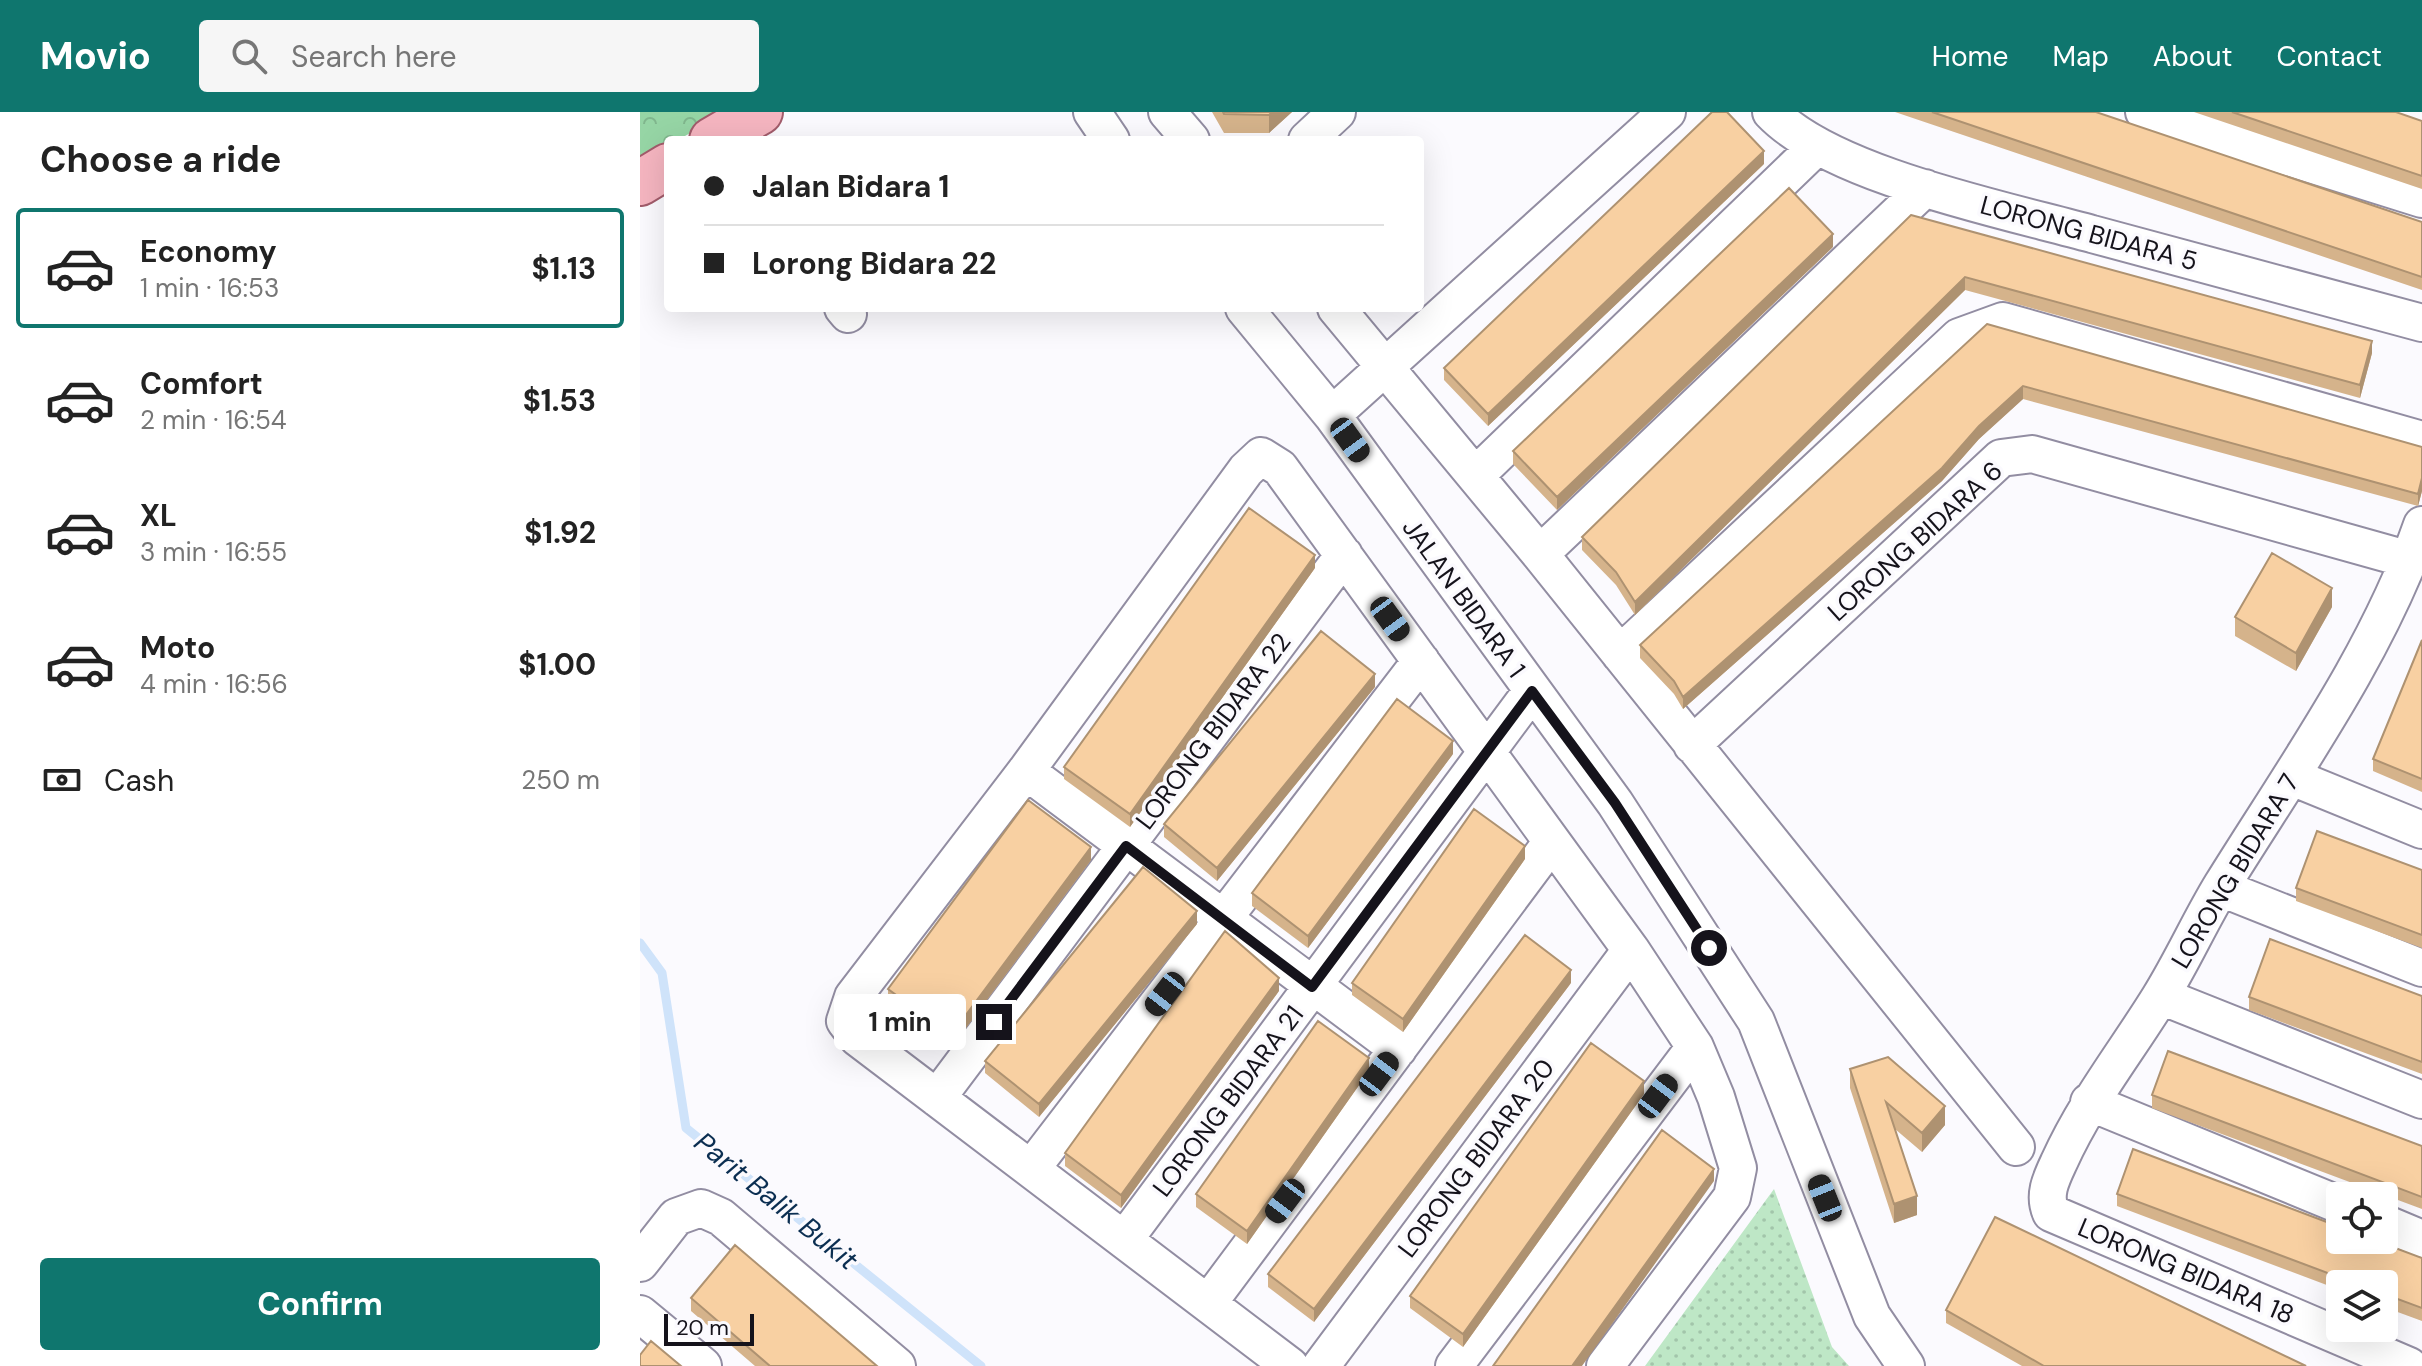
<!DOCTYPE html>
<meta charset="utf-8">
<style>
body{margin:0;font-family:"DM Sans",sans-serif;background:#f6f6f6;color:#222;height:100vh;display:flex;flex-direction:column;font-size:30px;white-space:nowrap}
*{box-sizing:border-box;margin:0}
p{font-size:26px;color:#767676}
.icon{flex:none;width:44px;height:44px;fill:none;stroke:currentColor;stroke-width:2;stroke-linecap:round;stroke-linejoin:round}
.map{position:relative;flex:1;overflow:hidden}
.sheet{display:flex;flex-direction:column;background:#fff;width:640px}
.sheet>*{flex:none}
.hud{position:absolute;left:24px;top:24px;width:760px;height:176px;border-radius:8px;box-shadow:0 8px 32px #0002;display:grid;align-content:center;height:176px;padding:0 40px;background:#fff}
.controls{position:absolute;left:1686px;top:1070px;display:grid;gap:16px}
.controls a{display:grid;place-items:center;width:72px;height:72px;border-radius:8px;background:#fff;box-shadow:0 8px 32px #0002;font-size:40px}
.scale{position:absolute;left:24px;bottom:20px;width:90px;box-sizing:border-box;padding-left:8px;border:4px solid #15131b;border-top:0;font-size:22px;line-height:28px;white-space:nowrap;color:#15131b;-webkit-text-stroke:6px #fbfafe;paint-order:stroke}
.end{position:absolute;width:36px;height:36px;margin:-18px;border:10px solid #15131b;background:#fff;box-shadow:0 0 0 4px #fff}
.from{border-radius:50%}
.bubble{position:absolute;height:56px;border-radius:8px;background:#fff;box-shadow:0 8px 32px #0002;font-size:26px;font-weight:700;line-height:56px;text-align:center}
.car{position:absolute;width:24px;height:48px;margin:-24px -12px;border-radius:10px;box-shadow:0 0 6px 2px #0007;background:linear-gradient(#222 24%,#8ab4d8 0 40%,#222 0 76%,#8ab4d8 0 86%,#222 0)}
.hud b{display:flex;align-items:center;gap:28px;height:76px;font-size:30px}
.hud b+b{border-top:2px solid #e0e0e0}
.hud i{width:20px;height:20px;background:#222}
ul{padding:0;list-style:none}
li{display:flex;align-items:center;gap:24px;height:120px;margin:0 16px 12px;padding:0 24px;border:4px solid transparent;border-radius:8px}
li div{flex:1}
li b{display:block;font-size:30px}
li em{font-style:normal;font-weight:700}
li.active{border-color:#0f766e}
li>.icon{width:72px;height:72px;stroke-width:1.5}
h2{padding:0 40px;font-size:36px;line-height:96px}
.pay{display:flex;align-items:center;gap:20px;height:88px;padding:0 40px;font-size:30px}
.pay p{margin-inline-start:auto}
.primary-button{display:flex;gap:16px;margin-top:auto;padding:16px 40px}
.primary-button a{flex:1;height:92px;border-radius:8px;background:#0f766e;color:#fff;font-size:32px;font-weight:700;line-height:92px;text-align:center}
header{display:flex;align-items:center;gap:48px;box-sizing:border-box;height:112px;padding:0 40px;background:#0f766e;color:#fff}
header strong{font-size:38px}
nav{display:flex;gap:44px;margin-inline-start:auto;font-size:28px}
.search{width:560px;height:72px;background:#f6f6f6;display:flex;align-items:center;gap:20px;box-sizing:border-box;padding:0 28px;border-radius:8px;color:#767676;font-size:30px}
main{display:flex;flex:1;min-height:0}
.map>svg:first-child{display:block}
.green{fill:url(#green-dots)}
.forest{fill:url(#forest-crowns)}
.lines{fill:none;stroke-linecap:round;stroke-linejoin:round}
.stream{stroke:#cfe3fa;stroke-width:9}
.minor-casing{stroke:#928da2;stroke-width:40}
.major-casing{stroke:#a25c6b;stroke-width:48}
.minor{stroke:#fff;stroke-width:36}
.major{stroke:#f5b5c0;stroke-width:44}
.wall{fill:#d5b38b}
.shaded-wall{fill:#ae9271}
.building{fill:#f8d0a2;stroke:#ae9271;stroke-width:2}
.route{stroke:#15131b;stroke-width:10}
.labels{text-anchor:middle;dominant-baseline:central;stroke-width:7;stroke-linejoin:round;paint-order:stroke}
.street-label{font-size:26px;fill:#15131b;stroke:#fbfafe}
.water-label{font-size:28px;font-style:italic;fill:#0b2e51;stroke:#fbfafe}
</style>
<header>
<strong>Movio</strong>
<div class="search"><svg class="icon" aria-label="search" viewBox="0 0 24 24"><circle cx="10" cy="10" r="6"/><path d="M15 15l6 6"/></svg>Search here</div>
<nav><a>Home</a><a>Map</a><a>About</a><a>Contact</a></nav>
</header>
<main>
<section class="sheet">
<h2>Choose a ride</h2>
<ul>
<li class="active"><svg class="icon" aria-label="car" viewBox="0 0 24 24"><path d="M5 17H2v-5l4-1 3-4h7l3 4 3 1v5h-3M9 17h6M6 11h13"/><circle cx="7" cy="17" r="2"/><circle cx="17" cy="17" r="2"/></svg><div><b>Economy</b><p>1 min · 16:53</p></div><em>$1.13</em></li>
<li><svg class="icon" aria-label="car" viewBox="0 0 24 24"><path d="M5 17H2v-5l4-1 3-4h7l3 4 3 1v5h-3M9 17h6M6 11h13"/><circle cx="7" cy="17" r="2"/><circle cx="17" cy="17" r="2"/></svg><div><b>Comfort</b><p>2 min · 16:54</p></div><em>$1.53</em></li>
<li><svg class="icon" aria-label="car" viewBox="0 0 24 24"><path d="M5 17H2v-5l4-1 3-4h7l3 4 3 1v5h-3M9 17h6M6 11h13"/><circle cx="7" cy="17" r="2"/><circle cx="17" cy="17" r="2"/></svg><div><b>XL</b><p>3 min · 16:55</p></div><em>$1.92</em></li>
<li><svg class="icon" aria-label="car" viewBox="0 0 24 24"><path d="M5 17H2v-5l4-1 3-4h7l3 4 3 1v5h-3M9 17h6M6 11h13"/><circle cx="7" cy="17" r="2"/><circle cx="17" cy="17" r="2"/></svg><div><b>Moto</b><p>4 min · 16:56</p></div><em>$1.00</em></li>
</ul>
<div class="pay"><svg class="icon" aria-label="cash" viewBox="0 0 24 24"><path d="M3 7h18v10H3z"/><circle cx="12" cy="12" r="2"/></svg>Cash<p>250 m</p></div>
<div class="primary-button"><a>Confirm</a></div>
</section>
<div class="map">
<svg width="1782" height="1254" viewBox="0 0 1782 1254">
<defs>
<pattern id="green-dots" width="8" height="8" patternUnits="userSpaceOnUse" patternTransform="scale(2)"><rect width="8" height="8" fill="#bee7c6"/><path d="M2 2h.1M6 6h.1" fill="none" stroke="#a2c5aa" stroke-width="1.8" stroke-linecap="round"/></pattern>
<pattern id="forest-crowns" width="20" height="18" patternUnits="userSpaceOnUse" patternTransform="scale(2)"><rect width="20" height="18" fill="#96d5a5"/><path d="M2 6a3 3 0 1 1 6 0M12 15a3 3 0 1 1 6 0" fill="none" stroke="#80b68d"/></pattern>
</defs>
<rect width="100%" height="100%" fill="#fbfafe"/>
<path class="green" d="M 1134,1077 L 1192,1235 L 1209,1254 L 1005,1254 Z"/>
<path class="forest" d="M 0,0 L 87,0 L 38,28 L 28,28 L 28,34 L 0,50 Z"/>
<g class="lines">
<path class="stream" d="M 0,831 L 22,861 L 46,1016 L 341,1254"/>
<defs>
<path id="minor" d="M 452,0 L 471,28
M 527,0 L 551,28
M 1131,0 C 1191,63 1365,98 1452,122 C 1562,152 1672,182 1782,211
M 1504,0 L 1782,87
M 667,28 L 697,0
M 203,196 L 208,202
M 604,196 L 692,303 L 975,691 L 1116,909 L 1232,1204 L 1266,1254
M 696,196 L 900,442 L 1376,1035
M 692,303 L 1027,0
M 836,363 L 1176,35
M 900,442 L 1285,76
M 980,542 L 1319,225 L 1363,209 L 1782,328
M 1052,633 L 1361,346 L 1392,342 L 1770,448
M 386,659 L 758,937
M 1652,665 L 1782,718
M 1581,776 L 1782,856
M 1521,884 L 1782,988
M 297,986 L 704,443
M 1449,990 L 1700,1093
M 391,1057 L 781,549
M 1744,1111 L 1782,1127
M 484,1128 L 892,579
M 0,1151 L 36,1105 L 61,1096 L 81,1105 L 257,1254
M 569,1190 L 911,731
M 0,1202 L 63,1254
M 650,1254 L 218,926 L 205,909 L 213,885 L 386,659 L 606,358 L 621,344 L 640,356 L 991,838 L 1055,935 L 1076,985 L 1098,1056 L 1092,1085 L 965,1254
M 681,1254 L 991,838
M 814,1254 L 1055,935
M 1769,1254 L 1411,1101 C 1403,1083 1411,1067 1419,1050 C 1446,990 1486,940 1520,885 C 1543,848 1560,809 1582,773 C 1654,657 1737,542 1782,413"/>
<path id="major" d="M 72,28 L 120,0
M 0,71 L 28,54"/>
</defs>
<use href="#minor" class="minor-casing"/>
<use href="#major" class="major-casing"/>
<use href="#minor" class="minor"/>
<use href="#major" class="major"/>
</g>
<path class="wall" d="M 572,0 L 652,0 L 629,21 L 584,21 Z
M 1255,0 L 1456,0 L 1782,110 L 1782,178 Z
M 1554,0 L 1756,0 L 1782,9 L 1782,77 Z
M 1124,52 L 848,314 L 804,268 L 804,256 Z
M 1271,103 L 1732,241 L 1720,286 L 1325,178 L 995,503 L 976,473 L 942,438 L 942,425 Z
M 1193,135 L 917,398 L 873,352 L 873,339 Z
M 1347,212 L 1782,335 L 1782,379 L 1778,394 L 1383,287 L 1339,327 L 1302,369 L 1043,597 L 1034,582 L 1000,546 L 1000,533 Z
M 675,456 L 490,715 L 424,667 L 424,655 Z
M 1692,495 L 1656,559 L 1595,524 L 1595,505 Z
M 1782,528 L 1782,680 L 1733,659 L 1733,647 Z
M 735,575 L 577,769 L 524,725 L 524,712 Z
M 813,642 L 668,836 L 612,794 L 612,781 Z
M 885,747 L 763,920 L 712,883 L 712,871 Z
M 451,748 L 311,936 L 248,889 L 248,877 Z
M 1782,758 L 1782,836 L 1656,789 L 1656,776 Z
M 557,812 L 399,1005 L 345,961 L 345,949 Z
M 931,871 L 674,1210 L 628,1175 L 628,1162 Z
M 639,879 L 481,1096 L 425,1054 L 425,1041 Z
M 1782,884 L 1782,962 L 1609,898 L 1609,885 Z
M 1210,957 L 1305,1013 L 1282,1040 L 1255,1017 L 1277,1103 L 1254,1111 L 1210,976 Z
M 729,959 L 607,1132 L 556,1095 L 556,1082 Z
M 1004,982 L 823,1235 L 770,1196 L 770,1184 Z
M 1512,983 L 1782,1034 L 1782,1097 L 1512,996 Z
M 1477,1082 L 1782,1146 L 1782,1209 L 1744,1195 L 1744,1172 L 1700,1172 L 1700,1178 L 1477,1094 Z
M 51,1186 L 237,1254 L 115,1254 L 51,1199 Z
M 1306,1198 L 1666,1254 L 1382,1254 L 1306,1211 Z"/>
<path class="shaded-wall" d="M 632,0 L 652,0 L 629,21 L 629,3 Z
M 1124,39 L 1124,52 L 848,314 L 848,302 Z
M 1193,122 L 1193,135 L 917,398 L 917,385 Z
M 1325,165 L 1325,178 L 995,503 L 995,490 Z
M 1732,229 L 1732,241 L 1720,286 L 1720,273 Z
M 1383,274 L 1383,287 L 1339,327 L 1302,369 L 1043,597 L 1043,585 Z
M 1782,366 L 1782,379 L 1778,394 L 1778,382 Z
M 675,443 L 675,456 L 490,715 L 490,702 Z
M 1692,476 L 1692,495 L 1656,559 L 1656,541 Z
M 735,562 L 735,575 L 577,769 L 577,756 Z
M 813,629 L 813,642 L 668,836 L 668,824 Z
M 885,734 L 885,747 L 763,920 L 763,907 Z
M 451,735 L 451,748 L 311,936 L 311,923 Z
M 557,799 L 557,812 L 399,1005 L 399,992 Z
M 931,858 L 931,871 L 674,1210 L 674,1197 Z
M 639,866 L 639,879 L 481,1096 L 481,1083 Z
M 729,946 L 729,959 L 607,1132 L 607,1119 Z
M 1004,969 L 1004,982 L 823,1235 L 823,1222 Z
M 1305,994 L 1305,1013 L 1282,1040 L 1282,1021 Z
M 1074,1057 L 1074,1069 L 942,1254 L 932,1254 Z
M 1277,1084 L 1277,1103 L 1254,1111 L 1254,1092 Z"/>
<path class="building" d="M 583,0 L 632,0 L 629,3 L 584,2 Z
M 1072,0 L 1087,0 L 1124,39 L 848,302 L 804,256 Z
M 1292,0 L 1456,0 L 1782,110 L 1782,165 Z
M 1592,0 L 1756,0 L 1782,9 L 1782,64 Z
M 1149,76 L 1193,122 L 917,385 L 873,339 Z
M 1271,103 L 1732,229 L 1720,273 L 1325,165 L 995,490 L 976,460 L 942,425 Z
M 1347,212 L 1782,335 L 1782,366 L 1778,382 L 1383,274 L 1339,314 L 1302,356 L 1043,585 L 1034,569 L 1000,533 Z
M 609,396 L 675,443 L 490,702 L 424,655 Z
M 1632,441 L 1692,476 L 1656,541 L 1595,505 Z
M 681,519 L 735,562 L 577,756 L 524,712 Z
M 1782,528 L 1782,667 L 1733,647 Z
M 757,587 L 813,629 L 668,824 L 612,781 Z
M 388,688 L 451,735 L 311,923 L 248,877 Z
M 834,697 L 885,734 L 763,907 L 712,871 Z
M 1677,719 L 1782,758 L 1782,823 L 1656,776 Z
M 503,755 L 557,799 L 399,992 L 345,949 Z
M 585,819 L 639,866 L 481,1083 L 425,1041 Z
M 885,823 L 931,858 L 674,1197 L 628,1162 Z
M 1630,827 L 1782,884 L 1782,950 L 1609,885 Z
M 678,909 L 729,946 L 607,1119 L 556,1082 Z
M 951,931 L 1004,969 L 823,1222 L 770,1184 Z
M 1528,939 L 1782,1034 L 1782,1085 L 1512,983 Z
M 1248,945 L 1305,994 L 1282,1021 L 1246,990 L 1277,1084 L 1254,1092 L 1210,957 Z
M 1022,1018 L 1074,1057 L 932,1254 L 853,1254 Z
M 1493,1037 L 1700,1115 L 1700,1128 L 1734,1128 L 1782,1146 L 1782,1196 L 1744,1182 L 1744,1172 L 1717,1172 L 1477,1082 Z
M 1355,1105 L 1666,1254 L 1404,1254 L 1306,1198 Z
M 95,1133 L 237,1254 L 130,1254 L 51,1186 Z
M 11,1229 L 41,1254 L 0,1254 L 0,1243 Z"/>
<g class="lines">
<path class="route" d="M 354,910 L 486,734 L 672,875 L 892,579 L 975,691 L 1069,836"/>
</g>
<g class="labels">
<g class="street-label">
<text transform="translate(1449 121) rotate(15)">LORONG BIDARA 5</text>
<text transform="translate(1275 429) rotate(-42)">LORONG BIDARA 6</text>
<text transform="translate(824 486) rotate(54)">JALAN BIDARA 1</text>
<text transform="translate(573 619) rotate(-53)">LORONG BIDARA 22</text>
<text transform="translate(1595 759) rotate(-59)">LORONG BIDARA 7</text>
<text transform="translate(588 989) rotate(-53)">LORONG BIDARA 21</text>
<text transform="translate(836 1046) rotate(-53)">LORONG BIDARA 20</text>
<text transform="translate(1546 1159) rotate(23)">LORONG BIDARA 18</text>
</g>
<g class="water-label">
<text transform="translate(136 1089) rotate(39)">Parit Balik Bukit</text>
</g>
</g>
</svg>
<div class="controls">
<a><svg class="icon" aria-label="locate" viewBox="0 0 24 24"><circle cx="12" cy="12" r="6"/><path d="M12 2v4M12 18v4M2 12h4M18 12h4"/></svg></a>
<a><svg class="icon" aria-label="layers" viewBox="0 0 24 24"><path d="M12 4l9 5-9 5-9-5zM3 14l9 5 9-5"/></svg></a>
</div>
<div class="scale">20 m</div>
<i class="end from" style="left:1069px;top:836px"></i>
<i class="end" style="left:354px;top:910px"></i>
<div class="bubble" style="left:194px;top:882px;width:132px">1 min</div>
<i class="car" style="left:710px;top:328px;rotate:144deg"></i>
<i class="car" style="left:750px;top:507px;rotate:144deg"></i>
<i class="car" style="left:525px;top:882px;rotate:218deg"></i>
<i class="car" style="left:739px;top:962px;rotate:37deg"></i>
<i class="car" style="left:1018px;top:984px;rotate:37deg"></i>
<i class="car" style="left:1185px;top:1086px;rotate:338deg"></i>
<i class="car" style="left:645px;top:1089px;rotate:217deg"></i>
<div class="hud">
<b><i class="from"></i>Jalan Bidara 1</b>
<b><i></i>Lorong Bidara 22</b>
</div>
</div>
</main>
